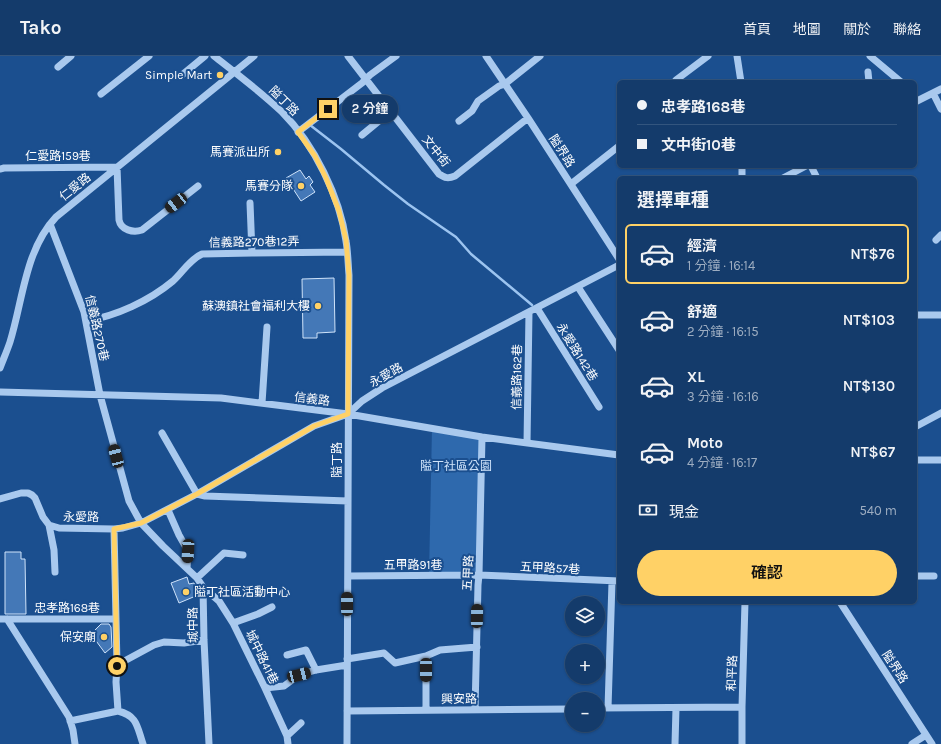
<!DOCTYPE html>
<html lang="zh-TW">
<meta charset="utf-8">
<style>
body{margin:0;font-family:Karla,"Noto Sans TC",sans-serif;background:#1d4271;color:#f1f3f6;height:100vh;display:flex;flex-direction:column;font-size:15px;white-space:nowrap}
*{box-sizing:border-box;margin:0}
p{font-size:13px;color:#9dadc1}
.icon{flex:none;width:22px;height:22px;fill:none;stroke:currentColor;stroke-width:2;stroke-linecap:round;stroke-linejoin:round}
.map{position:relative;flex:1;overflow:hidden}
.details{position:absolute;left:617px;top:120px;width:300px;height:428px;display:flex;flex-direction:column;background:#143b6b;border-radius:6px;box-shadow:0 1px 3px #0004,0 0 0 1px #33557e}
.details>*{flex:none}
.top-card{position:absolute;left:617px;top:24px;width:300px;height:88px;border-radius:6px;box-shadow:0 1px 3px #0004,0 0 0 1px #33557e;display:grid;align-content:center;height:88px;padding:0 20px;background:#143b6b}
.buttons{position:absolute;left:565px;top:540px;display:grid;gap:8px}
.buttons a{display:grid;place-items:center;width:40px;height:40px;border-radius:50%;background:#143b6b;box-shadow:0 1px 3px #0004,0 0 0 1px #33557e;font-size:20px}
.end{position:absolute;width:18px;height:18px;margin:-9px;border:5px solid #ffd166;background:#111;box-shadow:0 0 0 2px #111}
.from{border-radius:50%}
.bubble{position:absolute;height:28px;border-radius:14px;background:#143b6b;box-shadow:0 1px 3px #0004,0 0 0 1px #33557e;font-size:13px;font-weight:600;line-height:28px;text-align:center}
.car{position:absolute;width:12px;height:24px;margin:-12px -6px;border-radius:5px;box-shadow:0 0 3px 1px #0007;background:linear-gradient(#222 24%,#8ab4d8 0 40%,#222 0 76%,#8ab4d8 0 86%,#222 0)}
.top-card b{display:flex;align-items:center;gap:14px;height:38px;font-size:15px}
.top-card b+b{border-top:1px solid #33557e}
.top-card i{width:10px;height:10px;background:#f1f3f6}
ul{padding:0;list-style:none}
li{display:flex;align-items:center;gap:12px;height:60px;margin:0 8px 6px;padding:0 12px;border:2px solid transparent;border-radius:6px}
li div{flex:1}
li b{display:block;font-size:15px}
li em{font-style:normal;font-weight:600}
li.selected{border-color:#ffd166}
li>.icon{width:36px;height:36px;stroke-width:1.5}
h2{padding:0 20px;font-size:18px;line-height:48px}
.pay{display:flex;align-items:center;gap:10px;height:44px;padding:0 20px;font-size:15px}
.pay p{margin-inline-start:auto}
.primary-button{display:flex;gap:8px;margin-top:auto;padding:8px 20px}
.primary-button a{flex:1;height:46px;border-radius:24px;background:#ffd166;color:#111;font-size:16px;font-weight:600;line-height:46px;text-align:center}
header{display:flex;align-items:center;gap:24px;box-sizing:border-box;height:56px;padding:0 20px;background:#143b6b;border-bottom:1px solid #33557e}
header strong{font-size:19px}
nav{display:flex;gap:22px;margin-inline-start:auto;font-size:14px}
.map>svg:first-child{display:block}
.green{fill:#2e69ad}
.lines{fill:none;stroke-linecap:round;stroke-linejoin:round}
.stream{stroke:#9cc4f0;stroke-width:2.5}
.building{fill:#4478b7;stroke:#cfe3fa}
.minor{stroke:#a9c9ee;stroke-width:7}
.route{stroke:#ffd166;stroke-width:5}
.poi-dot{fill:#ffd166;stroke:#1b4f8f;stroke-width:1.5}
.labels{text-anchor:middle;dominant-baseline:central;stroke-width:4;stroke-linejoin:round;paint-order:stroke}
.poi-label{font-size:12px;fill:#fff;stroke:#1b4f8f;text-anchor:end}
.street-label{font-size:12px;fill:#fff;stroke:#1b4f8f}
.park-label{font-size:12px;fill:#cfe3fa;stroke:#1b4f8f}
</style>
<header>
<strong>Tako</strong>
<nav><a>首頁</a><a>地圖</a><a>關於</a><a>聯絡</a></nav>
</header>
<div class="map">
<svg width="941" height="688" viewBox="0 0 941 688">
<rect width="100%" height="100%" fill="#1b4f8f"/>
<path class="green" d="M 432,372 L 482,381 L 479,519 L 429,520 Z"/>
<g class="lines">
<path class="stream" d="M 310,69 L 341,93 L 384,129 L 408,148 L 456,181 L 471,198 L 532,249"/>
</g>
<path class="building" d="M 300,114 L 306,123 L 309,120 L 313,126 L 310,129 L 315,136 L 301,145 L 286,122 Z
M 334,222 L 335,276 L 317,277 L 317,282 L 303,282 L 302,223 Z
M 5,496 L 21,496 L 21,503 L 25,503 L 26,558 L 5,558 Z
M 187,521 L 189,528 L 194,527 L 198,539 L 179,547 L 171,527 Z
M 101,568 L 109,568 L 111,571 L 112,591 L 105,597 L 91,578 Z"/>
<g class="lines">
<path class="minor" d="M 214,0 C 237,18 261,36 282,56 C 314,88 340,141 346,185 C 348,196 348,208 349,219 L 347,688
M 348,0 L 439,118 C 445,122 448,123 455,120 L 528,62
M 486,0 L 528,62 L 619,203
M 737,0 L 741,26
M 870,0 L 901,26
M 58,11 L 71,0
M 868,16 L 869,26
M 182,19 L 205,0
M 676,24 L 708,0
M 933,37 L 941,53
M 101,38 L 149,0
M 915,46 L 941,33
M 459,65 L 472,55 L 478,45 L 499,30 L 505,28 L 540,0
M 298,76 L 362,27 L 370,19 L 396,0
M 362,79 L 391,55
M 811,110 L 817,122
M 0,113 L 4,112 L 117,111 L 119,164 C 121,174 133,177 142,174 L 198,130
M 742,122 L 742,110
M 783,122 L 806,110
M 571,128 L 619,90
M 250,147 L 252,197
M 50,168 L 84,256 L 100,339 L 129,445 L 141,467 L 163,490 L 197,522 L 203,531 L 204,584 L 209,688
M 936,184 L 941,179
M 578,231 L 619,294
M 537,252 L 599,351
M 915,259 L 941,259
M 86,265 C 116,260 149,245 173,225 C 183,216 189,204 202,198 L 252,197 L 347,196
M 0,312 C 3,304 7,295 10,286 C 23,244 25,194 56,161 L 254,0
M 0,336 L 221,342 L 348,358 L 482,381 L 619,399
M 262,347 L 267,271
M 915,371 L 941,357
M 162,377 L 197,438
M 527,387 L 529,256
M 915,404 L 941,404
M 197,438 L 205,440 L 348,445
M 0,443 L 21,437 L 28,437 L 32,439 L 35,442 L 43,461 L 49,469 L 59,472 L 114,473 L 123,472 L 141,467 L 197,438 L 314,370 L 348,358 L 362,345 L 382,332 L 619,209
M 168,454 L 179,479 L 188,495 L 187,512
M 49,469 L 54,494 L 55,516
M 114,473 L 116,563
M 348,520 L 479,519 L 619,525
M 915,520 L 934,520
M 197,522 L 224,497 L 243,499
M 203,531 L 219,545 L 233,567 L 265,632 L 287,680 L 288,688
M 840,546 L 932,688
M 0,563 L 116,563 L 117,609 L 154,589 L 164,586 L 184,587 L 204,584
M 7,563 L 69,661 L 73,674 L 75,688
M 233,567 L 258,558 L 272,551
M 287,599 L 306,594 L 316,614
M 426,600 L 426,654
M 347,603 L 384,597 L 395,607 L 426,600 L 440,594 L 477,591
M 117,609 L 116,626 L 118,655 C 138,660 137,671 143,688
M 265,632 L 284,630 L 299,619 L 316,614 L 347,609
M 598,652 L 742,651
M 608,652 L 612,526
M 475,654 L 478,529 L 479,519 L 482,381
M 347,655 L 572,653
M 70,665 L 118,655
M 287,680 L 301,667
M 675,688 L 676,652
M 742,688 L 742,651 L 745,546
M 912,688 L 926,679"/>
</g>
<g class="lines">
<path class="route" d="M 117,610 L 114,473 L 141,467 L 197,438 L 314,370 L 348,358 L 349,219 L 346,184 L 339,155 L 326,122 L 315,100 L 298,76 L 328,53"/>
</g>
<g class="poi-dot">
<circle cx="220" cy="19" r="4"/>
<circle cx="278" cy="96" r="4"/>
<circle cx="301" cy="130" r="4"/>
<circle cx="318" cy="250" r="4"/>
<circle cx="186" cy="536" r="4"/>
<circle cx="104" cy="581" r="4"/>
</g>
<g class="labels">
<g class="poi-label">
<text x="212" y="19">Simple Mart</text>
<text x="270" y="96">馬賽派出所</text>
<text x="293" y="130">馬賽分隊</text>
<text x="310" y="250">蘇澳鎮社會福利大樓</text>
<text x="194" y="536" text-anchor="start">隘丁社區活動中心</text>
<text x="96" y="581">保安廟</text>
</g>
<g class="street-label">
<text transform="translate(284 45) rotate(45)">隘丁路</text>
<text transform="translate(436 95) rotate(51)">文中街</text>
<text transform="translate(562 95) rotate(57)">隘界路</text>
<text x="58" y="100">仁愛路159巷</text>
<text transform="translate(75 131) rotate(-39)">仁愛路</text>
<text transform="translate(254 186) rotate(-1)">信義路270巷12弄</text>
<text transform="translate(97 272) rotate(77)">信義路270巷</text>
<text transform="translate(577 296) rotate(58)">永愛路142巷</text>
<text transform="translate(386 319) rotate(-29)">永愛路</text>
<text transform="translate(517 321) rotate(-89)">信義路162巷</text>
<text transform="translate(312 343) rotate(7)">信義路</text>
<text transform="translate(337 404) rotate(-90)">隘丁路</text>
<text transform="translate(81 461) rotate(1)">永愛路</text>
<text x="413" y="509">五甲路91巷</text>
<text transform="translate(550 512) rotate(3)">五甲路57巷</text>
<text transform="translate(468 517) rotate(-87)">五甲路</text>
<text x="67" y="552">忠孝路168巷</text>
<text transform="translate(193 569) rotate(-91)">城中路</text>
<text transform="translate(262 601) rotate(64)">城中路41巷</text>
<text transform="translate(895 611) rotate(57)">隘界路</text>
<text transform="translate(732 617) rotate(-88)">和平路</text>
<text transform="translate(459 643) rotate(-1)">興安路</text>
</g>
<g class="park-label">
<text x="456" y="410">隘丁社區公園</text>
</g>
</g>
</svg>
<div class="buttons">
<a><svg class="icon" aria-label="layers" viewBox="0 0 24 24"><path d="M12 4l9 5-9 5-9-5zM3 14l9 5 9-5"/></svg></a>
<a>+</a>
<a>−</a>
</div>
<i class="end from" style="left:117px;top:610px"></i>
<i class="end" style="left:328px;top:53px"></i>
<div class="bubble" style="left:342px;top:39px;width:56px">2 分鐘</div>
<i class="car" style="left:176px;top:147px;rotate:232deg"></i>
<i class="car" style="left:116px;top:400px;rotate:345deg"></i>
<i class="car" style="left:188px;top:495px;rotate:183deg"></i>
<i class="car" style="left:347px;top:548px;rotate:0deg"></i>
<i class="car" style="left:477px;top:560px;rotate:1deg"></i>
<i class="car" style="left:426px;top:614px;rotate:180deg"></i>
<i class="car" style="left:299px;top:619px;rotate:76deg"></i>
<div class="top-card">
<b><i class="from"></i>忠孝路168巷</b>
<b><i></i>文中街10巷</b>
</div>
<section class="details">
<h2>選擇車種</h2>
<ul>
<li class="selected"><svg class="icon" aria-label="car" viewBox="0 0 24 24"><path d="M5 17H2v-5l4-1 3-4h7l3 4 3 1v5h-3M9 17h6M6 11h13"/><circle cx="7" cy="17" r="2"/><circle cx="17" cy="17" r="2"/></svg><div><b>經濟</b><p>1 分鐘 · 16:14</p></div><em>NT$76</em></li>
<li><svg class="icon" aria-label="car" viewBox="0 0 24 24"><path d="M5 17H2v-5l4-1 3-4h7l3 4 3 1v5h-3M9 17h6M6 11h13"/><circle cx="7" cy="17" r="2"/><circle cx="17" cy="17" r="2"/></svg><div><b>舒適</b><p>2 分鐘 · 16:15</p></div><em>NT$103</em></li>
<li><svg class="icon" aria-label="car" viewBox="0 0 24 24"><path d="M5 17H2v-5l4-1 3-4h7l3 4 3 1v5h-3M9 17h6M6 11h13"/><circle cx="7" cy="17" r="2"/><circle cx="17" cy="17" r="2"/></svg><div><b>XL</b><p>3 分鐘 · 16:16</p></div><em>NT$130</em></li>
<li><svg class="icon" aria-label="car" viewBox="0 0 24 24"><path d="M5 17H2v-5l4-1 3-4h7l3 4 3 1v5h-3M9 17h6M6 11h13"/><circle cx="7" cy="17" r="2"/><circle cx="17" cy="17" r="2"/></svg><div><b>Moto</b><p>4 分鐘 · 16:17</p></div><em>NT$67</em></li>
</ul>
<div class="pay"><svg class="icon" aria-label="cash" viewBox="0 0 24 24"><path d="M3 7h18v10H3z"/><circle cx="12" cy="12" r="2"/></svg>現金<p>540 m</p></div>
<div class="primary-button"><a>確認</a></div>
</section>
</div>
